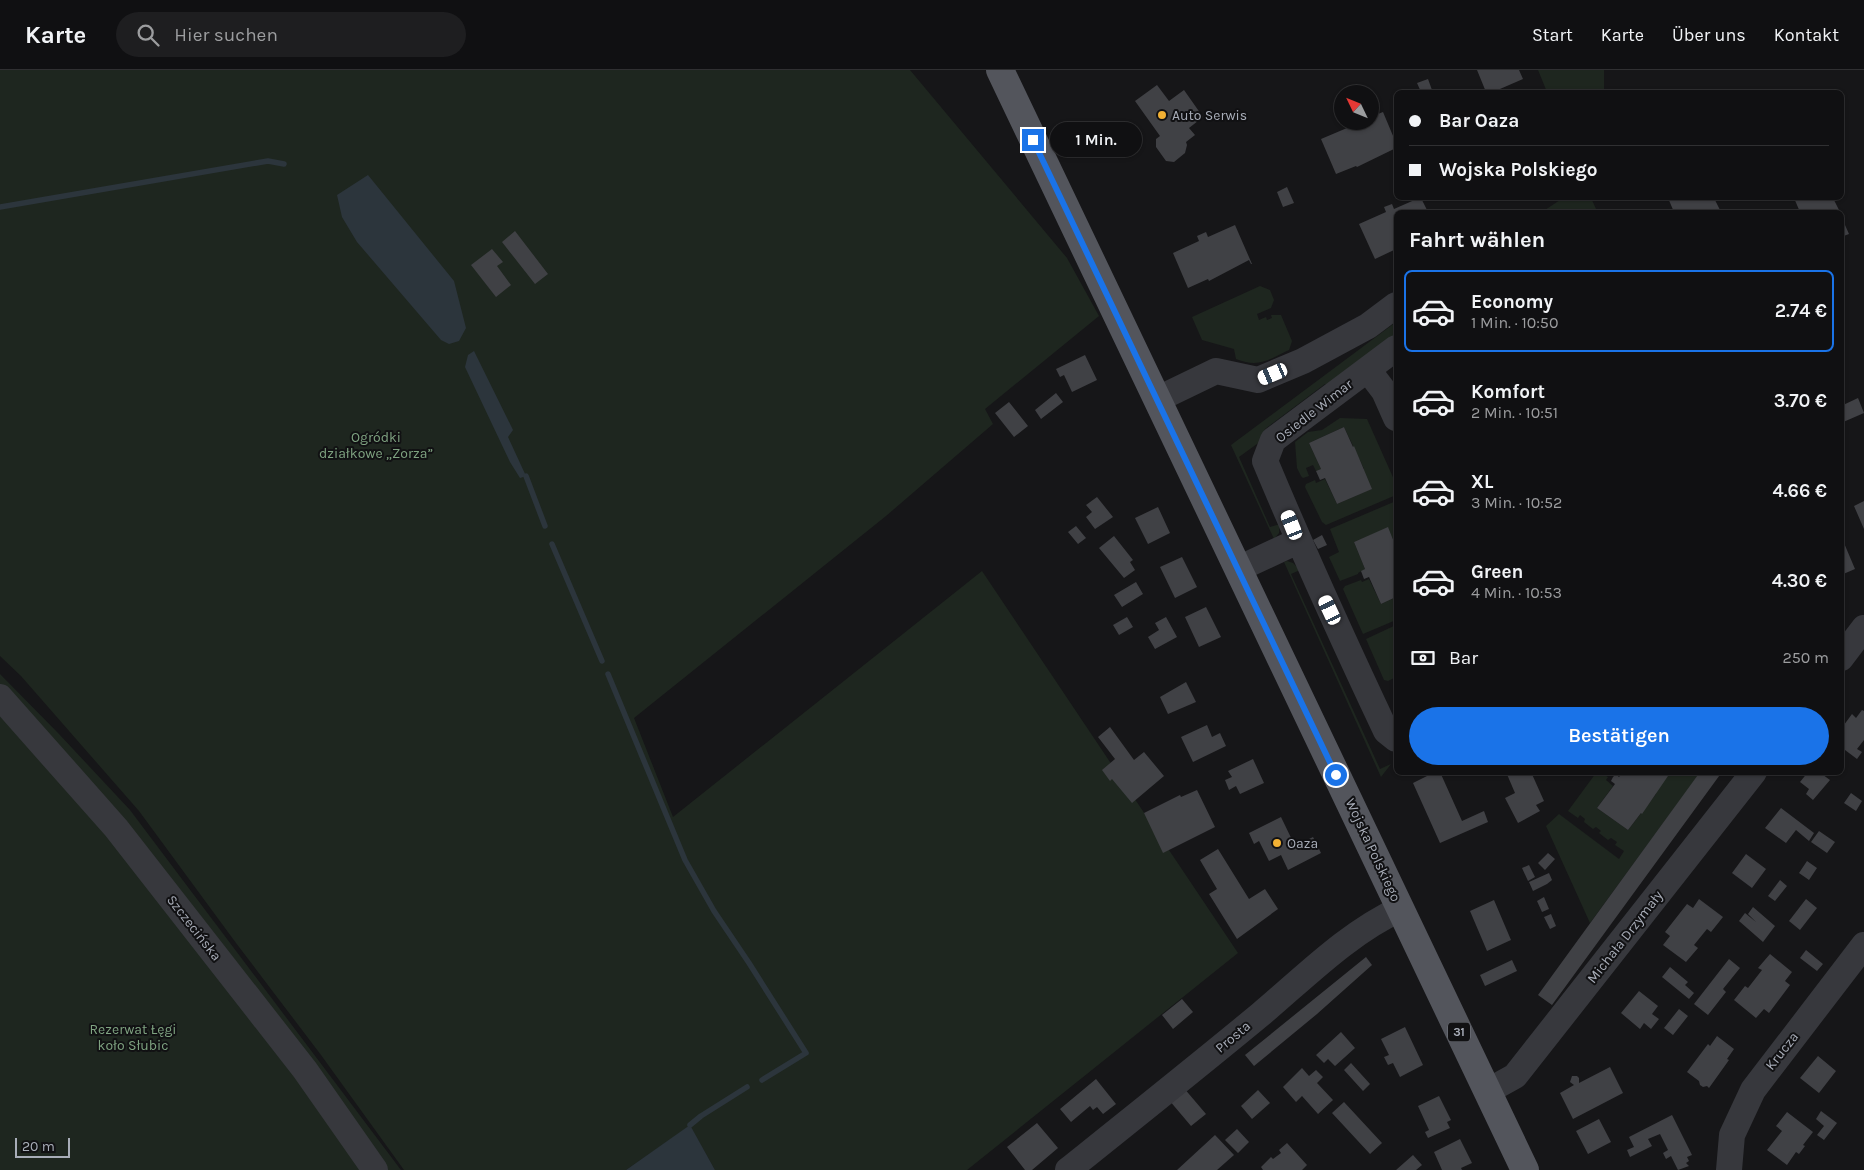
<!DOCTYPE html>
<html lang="de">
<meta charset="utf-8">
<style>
body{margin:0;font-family:Karla,sans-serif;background:#1e1e20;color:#f1f3f6;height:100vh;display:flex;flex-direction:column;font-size:19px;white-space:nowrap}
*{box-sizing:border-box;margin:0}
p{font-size:16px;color:#9c9d9f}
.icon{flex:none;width:28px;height:28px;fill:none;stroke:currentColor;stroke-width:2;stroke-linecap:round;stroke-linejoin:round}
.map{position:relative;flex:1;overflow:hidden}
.panel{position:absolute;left:1394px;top:140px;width:450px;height:565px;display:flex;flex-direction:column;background:#101012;border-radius:8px;box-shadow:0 1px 4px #0004,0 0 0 1px #303032}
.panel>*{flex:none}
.banner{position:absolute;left:1394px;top:20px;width:450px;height:110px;border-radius:8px;box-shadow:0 1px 4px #0004,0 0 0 1px #303032;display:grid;align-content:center;height:110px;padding:0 15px;background:#101012}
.needle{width:32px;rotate:313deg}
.buttons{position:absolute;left:1334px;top:15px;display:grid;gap:10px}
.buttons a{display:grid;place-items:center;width:45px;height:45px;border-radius:50%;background:#101012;box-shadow:0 1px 4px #0004,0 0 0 1px #303032;font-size:25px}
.scale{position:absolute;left:15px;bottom:12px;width:55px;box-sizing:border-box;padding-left:5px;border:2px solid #a8adb8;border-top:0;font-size:14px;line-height:18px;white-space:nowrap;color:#a8adb8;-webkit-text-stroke:4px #111113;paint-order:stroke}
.end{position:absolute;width:22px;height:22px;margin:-11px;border:6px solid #1a73e8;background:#fff;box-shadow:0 0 0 2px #fff}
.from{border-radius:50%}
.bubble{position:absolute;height:35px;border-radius:18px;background:#101012;box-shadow:0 1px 4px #0004,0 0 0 1px #303032;font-size:16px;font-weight:600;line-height:35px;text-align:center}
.car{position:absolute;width:15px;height:30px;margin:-15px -8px;border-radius:6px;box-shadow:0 0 4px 1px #0007;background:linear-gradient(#fff 24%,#345 0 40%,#fff 0 76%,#345 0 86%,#fff 0)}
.banner b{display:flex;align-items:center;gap:18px;height:48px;font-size:19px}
.banner b+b{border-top:1px solid #303032}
.banner i{width:12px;height:12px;background:#f1f3f6}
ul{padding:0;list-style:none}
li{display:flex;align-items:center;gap:15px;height:82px;margin:0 10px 8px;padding:0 5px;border:2px solid transparent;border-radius:8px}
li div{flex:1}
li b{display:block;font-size:19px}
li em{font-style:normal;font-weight:600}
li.active{border-color:#1a73e8}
li>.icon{width:45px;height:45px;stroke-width:1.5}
h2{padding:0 15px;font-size:22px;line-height:60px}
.pay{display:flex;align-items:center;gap:12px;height:55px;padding:0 15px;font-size:19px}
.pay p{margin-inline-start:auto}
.button{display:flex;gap:10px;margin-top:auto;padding:10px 15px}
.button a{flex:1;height:58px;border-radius:30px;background:#1a73e8;color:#fff;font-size:20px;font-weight:600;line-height:58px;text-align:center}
header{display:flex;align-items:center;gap:30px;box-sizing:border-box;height:70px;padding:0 25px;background:#101012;border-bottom:1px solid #303032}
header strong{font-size:24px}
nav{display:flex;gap:28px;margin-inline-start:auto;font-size:18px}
.search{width:350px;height:45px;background:#1e1e20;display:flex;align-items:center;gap:12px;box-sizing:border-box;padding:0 18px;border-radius:28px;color:#9c9d9f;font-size:19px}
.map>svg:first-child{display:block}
.green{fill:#1e261f}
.water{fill:#2c353c}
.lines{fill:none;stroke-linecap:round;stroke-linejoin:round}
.stream{stroke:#2c353c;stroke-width:5.5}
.building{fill:#404145}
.minor{stroke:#37383d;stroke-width:26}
.major{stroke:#53555c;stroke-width:28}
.route{stroke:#1a73e8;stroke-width:6}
.poi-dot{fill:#f2b134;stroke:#111113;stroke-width:2}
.labels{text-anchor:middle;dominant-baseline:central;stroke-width:4;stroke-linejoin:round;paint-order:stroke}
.shield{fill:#111113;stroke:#7b7e86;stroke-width:1}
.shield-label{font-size:12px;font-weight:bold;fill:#a8adb8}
.poi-label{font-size:14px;fill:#a8adb8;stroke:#111113;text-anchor:start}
.street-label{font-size:14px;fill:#a8adb8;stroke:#111113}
.park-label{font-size:14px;fill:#7fa381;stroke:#111113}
</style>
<header>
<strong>Karte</strong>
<div class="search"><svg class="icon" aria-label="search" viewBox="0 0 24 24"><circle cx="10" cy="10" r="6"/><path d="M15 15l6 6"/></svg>Hier suchen</div>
<nav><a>Start</a><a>Karte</a><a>Über uns</a><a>Kontakt</a></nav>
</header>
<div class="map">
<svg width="1864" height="1100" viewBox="0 0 1864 1100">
<rect width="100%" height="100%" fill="#161618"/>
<path class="green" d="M 0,0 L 910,0 L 1067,188 L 1099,246 L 985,339 L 993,354 L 886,446 L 634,648 L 673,747 L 982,501 L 1238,883 L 967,1100 L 715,1100 L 690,1056 L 626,1100 L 404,1100 L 321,985 L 236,873 L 139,741 L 21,606 L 0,586 Z
M 1538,0 L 1604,0 L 1604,22 L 1547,22 Z
M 1563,128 L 1591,128 L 1596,139 L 1589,142 L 1542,142 Z
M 1260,216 L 1270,220 L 1274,230 L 1271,238 L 1257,244 L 1259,250 L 1266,247 L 1267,250 L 1272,248 L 1271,245 L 1281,245 L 1292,271 L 1289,280 C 1268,290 1259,298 1236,289 L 1234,279 L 1202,270 L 1192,247 Z
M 1396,252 L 1396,270 L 1337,314 L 1325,314 L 1265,359 L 1261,371 L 1239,387 L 1270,457 L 1280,454 L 1279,463 L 1274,469 L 1231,375 Z
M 1340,348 L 1367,349 L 1396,414 L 1396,425 L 1326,455 L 1322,452 L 1305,417 L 1306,414 L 1315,410 L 1316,413 L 1325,409 L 1337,434 L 1371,419 L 1363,399 L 1364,399 L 1344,357 L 1309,373 L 1321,399 L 1316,401 L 1313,395 L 1306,398 L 1309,406 L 1303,408 L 1301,406 L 1297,398 L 1295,372 L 1308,362 L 1322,360 Z
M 1396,431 L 1396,477 L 1388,458 L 1354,472 L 1365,499 L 1358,503 L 1358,504 L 1340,511 L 1329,487 L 1339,482 L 1330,459 Z
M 1287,491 L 1293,493 L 1300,500 L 1291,504 L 1380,699 L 1391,694 L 1381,707 L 1284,492 Z
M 1369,509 L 1381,534 L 1396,527 L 1396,550 L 1363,564 L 1343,519 L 1345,516 L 1361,510 L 1362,512 Z
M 1396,555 L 1396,607 L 1388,611 L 1384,610 L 1366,569 Z
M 0,604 L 59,664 L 130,740 L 401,1100 L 0,1100 Z
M 1596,703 L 1601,703 L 1608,707 L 1606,710 L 1613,716 L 1597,738 L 1628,760 L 1656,724 L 1655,723 L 1664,703 L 1700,703 L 1590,853 L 1546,756 L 1559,744 L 1619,789 L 1624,781 L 1615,775 L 1617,772 L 1611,768 L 1608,770 L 1599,763 L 1601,761 L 1596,757 L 1593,759 L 1584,752 L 1585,749 L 1580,745 L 1578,748 L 1568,741 Z"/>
<path class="water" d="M 368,105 L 454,211 L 466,258 L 459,271 L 449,274 L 441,270 L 357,172 L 342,147 L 337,125 Z
M 474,281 L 513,360 L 508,367 L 526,406 L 520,408 L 510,392 L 465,297 L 468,285 Z
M 690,1055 L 715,1100 L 626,1100 Z"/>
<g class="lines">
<path class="stream" d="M 0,137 L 268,91 L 284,94
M 526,406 L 545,456
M 552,474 L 602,591
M 608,604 L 685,790 L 714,841 L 749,893 L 806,983 L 762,1010
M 690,1055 L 701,1046 L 747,1017"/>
</g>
<path class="building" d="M 1477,0 L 1519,0 L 1523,9 L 1493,22 L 1486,22 Z
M 1428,9 L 1432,20 L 1421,22 L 1417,13 Z
M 1157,15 L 1169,31 L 1184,20 L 1203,47 L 1189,58 L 1195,65 L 1186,72 L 1187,75 L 1185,83 L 1174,92 L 1166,91 L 1156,77 L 1156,69 L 1160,66 L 1135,31 Z
M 1383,42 L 1396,73 L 1396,78 L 1357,97 L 1356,96 L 1336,104 L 1321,69 L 1347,58 L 1345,53 L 1349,51 L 1355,51 L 1356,54 L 1362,51 L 1370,51 L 1370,47 Z
M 1287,117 L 1294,133 L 1283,137 L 1277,122 Z
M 1419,128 L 1421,128 L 1428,142 L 1396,142 L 1396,181 L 1394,180 L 1375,189 L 1359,154 L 1386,142 L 1384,137 L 1392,134 L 1394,139 Z
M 1668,128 L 1714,128 L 1721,142 L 1674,142 Z
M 1794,128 L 1833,128 L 1840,142 L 1800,142 Z
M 1841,146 L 1849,164 L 1841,167 Z
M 1235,155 L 1252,194 L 1251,194 L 1249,190 L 1209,211 L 1208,209 L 1188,218 L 1173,183 L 1199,171 L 1197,166 L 1206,162 L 1208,167 Z
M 515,161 L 548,204 L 535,214 L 502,172 Z
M 492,179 L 503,192 L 497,196 L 511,215 L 496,227 L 471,195 Z
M 1085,285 L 1097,310 L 1072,322 L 1064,305 L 1060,307 L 1056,299 Z
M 1056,323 L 1063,332 L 1041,349 L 1035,340 Z
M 1858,328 L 1864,343 L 1841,353 L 1841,336 Z
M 1009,332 L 1028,356 L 1014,367 L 995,343 Z
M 1344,357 L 1353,377 L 1354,376 L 1372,419 L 1337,434 L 1325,408 L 1320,410 L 1316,401 L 1321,399 L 1309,373 Z
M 1097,427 L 1113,447 L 1095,459 L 1086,447 L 1092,442 L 1086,435 Z
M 1864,431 L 1864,459 L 1854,436 Z
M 1158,437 L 1170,463 L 1148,474 L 1135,448 Z
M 1076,456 L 1086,468 L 1078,474 L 1068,462 Z
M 1388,457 L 1396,477 L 1396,527 L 1381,534 L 1369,507 L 1364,509 L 1361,501 L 1365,499 L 1354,472 Z
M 1322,465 L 1327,475 L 1318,479 L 1313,470 Z
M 1114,466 L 1133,490 L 1130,492 L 1135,500 L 1124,508 L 1099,478 Z
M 1844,473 L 1855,499 L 1841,505 L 1841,474 Z
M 1182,487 L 1197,517 L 1175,528 L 1160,497 Z
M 1136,512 L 1143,524 L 1122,537 L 1114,525 Z
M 1206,537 L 1221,567 L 1199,577 L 1185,547 Z
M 1127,547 L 1133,557 L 1119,565 L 1113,555 Z
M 1166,547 L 1177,567 L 1155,579 L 1148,567 L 1159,560 L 1155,553 Z
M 1186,612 L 1196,632 L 1168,644 L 1160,627 Z
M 1862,640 L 1864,641 L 1864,670 L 1857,679 L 1862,682 L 1857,689 L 1841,677 L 1841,659 L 1852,644 L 1856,648 Z
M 1207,655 L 1212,667 L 1220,663 L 1226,676 L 1193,692 L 1181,667 Z
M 1110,657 L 1134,690 L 1144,682 L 1164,706 L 1132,733 L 1112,709 L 1110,711 L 1102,700 L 1115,689 L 1098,667 Z
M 1253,689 L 1264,713 L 1240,724 L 1236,716 L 1229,720 L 1225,710 L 1232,707 L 1228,701 Z
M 1435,702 L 1440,702 L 1462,751 L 1484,741 L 1488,752 L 1440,773 L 1413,713 Z
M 1506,702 L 1531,702 L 1544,731 L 1536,735 L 1540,741 L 1518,753 L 1505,728 L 1515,723 Z
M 1623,702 L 1664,702 L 1668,706 L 1642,744 L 1641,743 L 1628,760 L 1597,738 L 1615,714 L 1611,711 L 1613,707 L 1616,704 L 1619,707 Z
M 1700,702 L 1722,702 L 1552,935 L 1538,925 Z
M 1808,702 L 1819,702 L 1830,710 L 1813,730 L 1806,724 L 1809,719 L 1800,712 Z
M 1197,720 L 1215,757 L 1163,783 L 1144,743 L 1180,725 L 1181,727 Z
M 1851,723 L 1862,731 L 1856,741 L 1844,733 Z
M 1781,738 L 1814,763 L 1809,771 L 1796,760 L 1786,773 L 1765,758 Z
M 1281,747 L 1295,776 L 1313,767 L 1321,783 L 1288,800 L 1281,785 L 1269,791 L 1259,771 L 1254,774 L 1249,763 Z
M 1819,761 L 1835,772 L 1827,783 L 1811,772 Z
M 1218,779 L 1249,829 L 1265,819 L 1278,839 L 1237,869 L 1209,824 L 1217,819 L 1200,790 Z
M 1548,783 L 1555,789 L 1545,800 L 1538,793 Z
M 1746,784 L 1766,799 L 1752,818 L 1732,803 Z
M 1807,791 L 1817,798 L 1809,810 L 1799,803 Z
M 1529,795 L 1535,807 L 1528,811 L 1522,798 Z
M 1549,803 L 1552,810 L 1547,814 L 1533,821 L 1529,812 Z
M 1780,810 L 1787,816 L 1775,831 L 1768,826 Z
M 1544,827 L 1549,839 L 1542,842 L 1537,831 Z
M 1699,829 L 1723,847 L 1711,862 L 1707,859 L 1694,875 L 1698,878 L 1686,892 L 1663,875 L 1670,866 L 1665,862 L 1687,834 L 1693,838 Z
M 1806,829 L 1817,838 L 1800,860 L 1789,851 Z
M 1494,830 L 1511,870 L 1487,881 L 1470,841 Z
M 1753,837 L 1775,856 L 1763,872 L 1739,851 L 1745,843 L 1756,852 L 1748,844 Z
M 1551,844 L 1556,856 L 1550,859 L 1544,847 Z
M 1806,880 L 1823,894 L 1817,901 L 1800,888 Z
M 1770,884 L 1792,902 L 1785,911 L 1790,915 L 1769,943 L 1764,939 L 1756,948 L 1734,930 L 1745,916 L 1748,918 L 1762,900 L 1758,898 Z
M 1366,887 L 1372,895 L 1317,944 L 1254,996 L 1245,985 Z
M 1729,889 L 1740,898 L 1723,919 L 1726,922 L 1708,945 L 1694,934 Z
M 1512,890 L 1517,901 L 1485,916 L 1480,905 Z
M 1670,897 L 1688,912 L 1685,915 L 1694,923 L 1689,929 L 1662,907 Z
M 1639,921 L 1658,936 L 1652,944 L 1659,949 L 1651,959 L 1644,953 L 1640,959 L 1621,943 Z
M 1182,929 L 1193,942 L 1173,959 L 1162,945 Z
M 1679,939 L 1688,946 L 1673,965 L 1664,958 Z
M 1405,957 L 1423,995 L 1400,1007 L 1393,993 L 1388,995 L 1384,987 L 1389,985 L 1381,969 Z
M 1341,962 L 1355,978 L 1335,996 L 1328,989 L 1324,993 L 1316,985 Z
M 1717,966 L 1734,979 L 1727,989 L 1729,990 L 1709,1018 L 1707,1016 L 1703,1017 L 1700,1015 L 1699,1011 L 1687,1002 L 1708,974 L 1710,976 Z
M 1818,986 L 1836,1001 L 1819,1023 L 1800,1008 Z
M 1351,993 L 1370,1014 L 1363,1021 L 1344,1000 Z
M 1610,997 L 1623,1023 L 1573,1049 L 1560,1023 L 1574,1015 L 1570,1012 L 1572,1006 L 1577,1006 L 1579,1008 L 1579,1013 Z
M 1302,998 L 1309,1006 L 1316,1000 L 1323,1007 L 1317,1013 L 1333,1030 L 1318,1044 L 1302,1026 L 1296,1032 L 1283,1017 Z
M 1096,1009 L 1116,1034 L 1103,1044 L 1097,1037 L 1093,1040 L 1090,1036 L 1071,1052 L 1060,1039 Z
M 1183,1017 L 1206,1044 L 1191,1056 L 1169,1030 Z
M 1258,1020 L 1270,1033 L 1252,1049 L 1241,1036 Z
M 1439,1026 L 1451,1050 L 1447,1052 L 1450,1058 L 1428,1068 L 1425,1062 L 1429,1060 L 1418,1036 Z
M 1344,1032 L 1382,1073 L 1370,1084 L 1332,1043 Z
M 1821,1041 L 1837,1053 L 1824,1070 L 1817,1065 L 1824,1056 L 1816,1049 Z
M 1787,1042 L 1813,1062 L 1803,1075 L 1805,1076 L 1799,1084 L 1796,1082 L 1787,1095 L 1767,1080 L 1782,1061 L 1776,1056 Z
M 1672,1045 L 1692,1085 L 1687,1087 L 1689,1091 L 1686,1093 L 1689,1096 L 1678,1100 L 1671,1086 L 1666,1089 L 1663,1083 L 1668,1080 L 1660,1064 L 1648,1069 L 1652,1076 L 1630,1087 L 1627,1080 L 1634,1077 L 1629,1067 Z
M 1599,1049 L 1611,1072 L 1588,1084 L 1576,1061 Z
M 1037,1053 L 1058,1078 L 1032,1100 L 1025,1100 L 1007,1077 Z
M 1237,1059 L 1249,1072 L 1238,1083 L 1225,1070 Z
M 1215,1065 L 1234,1085 L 1217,1100 L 1177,1100 Z
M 1460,1069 L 1472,1093 L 1461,1098 L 1462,1100 L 1442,1100 L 1434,1082 Z
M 1287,1073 L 1307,1095 L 1302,1100 L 1263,1100 L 1261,1097 L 1271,1087 L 1273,1089 L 1281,1083 L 1279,1080 Z
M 1413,1085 L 1422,1095 L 1416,1100 L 1396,1100 Z"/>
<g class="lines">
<path class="minor" d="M 1396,278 L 1273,370 L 1265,391 C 1303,482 1344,572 1386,661 L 1396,669
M 1368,300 L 1384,321 L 1396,348
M 1158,329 L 1216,301 L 1258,310 L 1303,291 L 1368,256 L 1396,235
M 1238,499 L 1298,471
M 1841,588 L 1864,558
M 0,627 L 116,758 L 305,1000 L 375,1100
M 1488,1021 L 1515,1006 L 1754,702
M 1068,1100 C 1133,1048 1197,997 1261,944 C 1305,907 1348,863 1400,839
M 1729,1100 L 1732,1065 L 1753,1020 L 1864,875"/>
<path class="major" d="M 1000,0 L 1525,1100"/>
</g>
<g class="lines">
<path class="route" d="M 1033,70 L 1336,705"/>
</g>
<g class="poi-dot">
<circle cx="1162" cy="45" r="5"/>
<circle cx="1277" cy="773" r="5"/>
</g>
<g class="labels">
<rect class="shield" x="1448" y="952.5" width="22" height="19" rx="4"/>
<g class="shield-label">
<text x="1459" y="962">31</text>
</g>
<g class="poi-label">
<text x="1172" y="45">Auto Serwis</text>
<text x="1287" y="773">Oaza</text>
</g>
<g class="street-label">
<text transform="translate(1314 341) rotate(-38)">Osiedle Wimar</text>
<text transform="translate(1373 780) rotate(65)">Wojska Polskiego</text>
<text transform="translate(194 858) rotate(52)">Szczecińska</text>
<text transform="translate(1625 867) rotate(-52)">Michała Drzymały</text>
<text transform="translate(1233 967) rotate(-40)">Prosta</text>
<text transform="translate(1782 981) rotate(-52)">Krucza</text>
</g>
<g class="park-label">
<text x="376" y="367">Ogródki<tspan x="376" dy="16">działkowe „Zorza”</tspan></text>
<text x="133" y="959">Rezerwat Łęgi<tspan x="133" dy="16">koło Słubic</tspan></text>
</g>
</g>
</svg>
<div class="buttons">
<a><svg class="needle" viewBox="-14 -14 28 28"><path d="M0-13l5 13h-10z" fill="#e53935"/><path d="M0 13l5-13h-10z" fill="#9c9d9f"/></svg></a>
</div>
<div class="scale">20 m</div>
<i class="end from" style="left:1336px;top:705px"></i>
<i class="end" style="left:1033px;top:70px"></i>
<div class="bubble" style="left:1050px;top:52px;width:92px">1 Min.</div>
<i class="car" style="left:1273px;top:304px;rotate:247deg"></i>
<i class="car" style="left:1292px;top:455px;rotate:338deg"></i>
<i class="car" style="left:1330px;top:540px;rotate:335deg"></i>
<div class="banner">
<b><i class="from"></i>Bar Oaza</b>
<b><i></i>Wojska Polskiego</b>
</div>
<section class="panel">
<h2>Fahrt wählen</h2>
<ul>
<li class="active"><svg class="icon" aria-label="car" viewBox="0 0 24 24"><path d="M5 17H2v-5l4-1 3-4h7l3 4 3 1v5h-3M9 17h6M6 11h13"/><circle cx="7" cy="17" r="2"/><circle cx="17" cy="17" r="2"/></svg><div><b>Economy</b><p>1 Min. · 10:50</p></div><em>2.74 €</em></li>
<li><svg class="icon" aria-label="car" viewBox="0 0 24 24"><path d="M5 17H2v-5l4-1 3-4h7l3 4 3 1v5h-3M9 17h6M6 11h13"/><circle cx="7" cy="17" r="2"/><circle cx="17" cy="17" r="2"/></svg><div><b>Komfort</b><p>2 Min. · 10:51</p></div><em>3.70 €</em></li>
<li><svg class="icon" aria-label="car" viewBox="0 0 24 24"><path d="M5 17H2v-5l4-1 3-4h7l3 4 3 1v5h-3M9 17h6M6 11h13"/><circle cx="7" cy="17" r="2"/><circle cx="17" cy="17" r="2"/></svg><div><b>XL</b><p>3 Min. · 10:52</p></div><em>4.66 €</em></li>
<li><svg class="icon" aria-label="car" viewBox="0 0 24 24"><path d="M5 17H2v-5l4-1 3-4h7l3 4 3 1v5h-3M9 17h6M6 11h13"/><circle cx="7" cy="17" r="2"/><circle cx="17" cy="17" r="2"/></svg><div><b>Green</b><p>4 Min. · 10:53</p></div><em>4.30 €</em></li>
</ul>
<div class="pay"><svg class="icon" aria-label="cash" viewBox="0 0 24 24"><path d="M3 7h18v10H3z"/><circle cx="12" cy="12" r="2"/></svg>Bar<p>250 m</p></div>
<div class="button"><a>Bestätigen</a></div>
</section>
</div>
